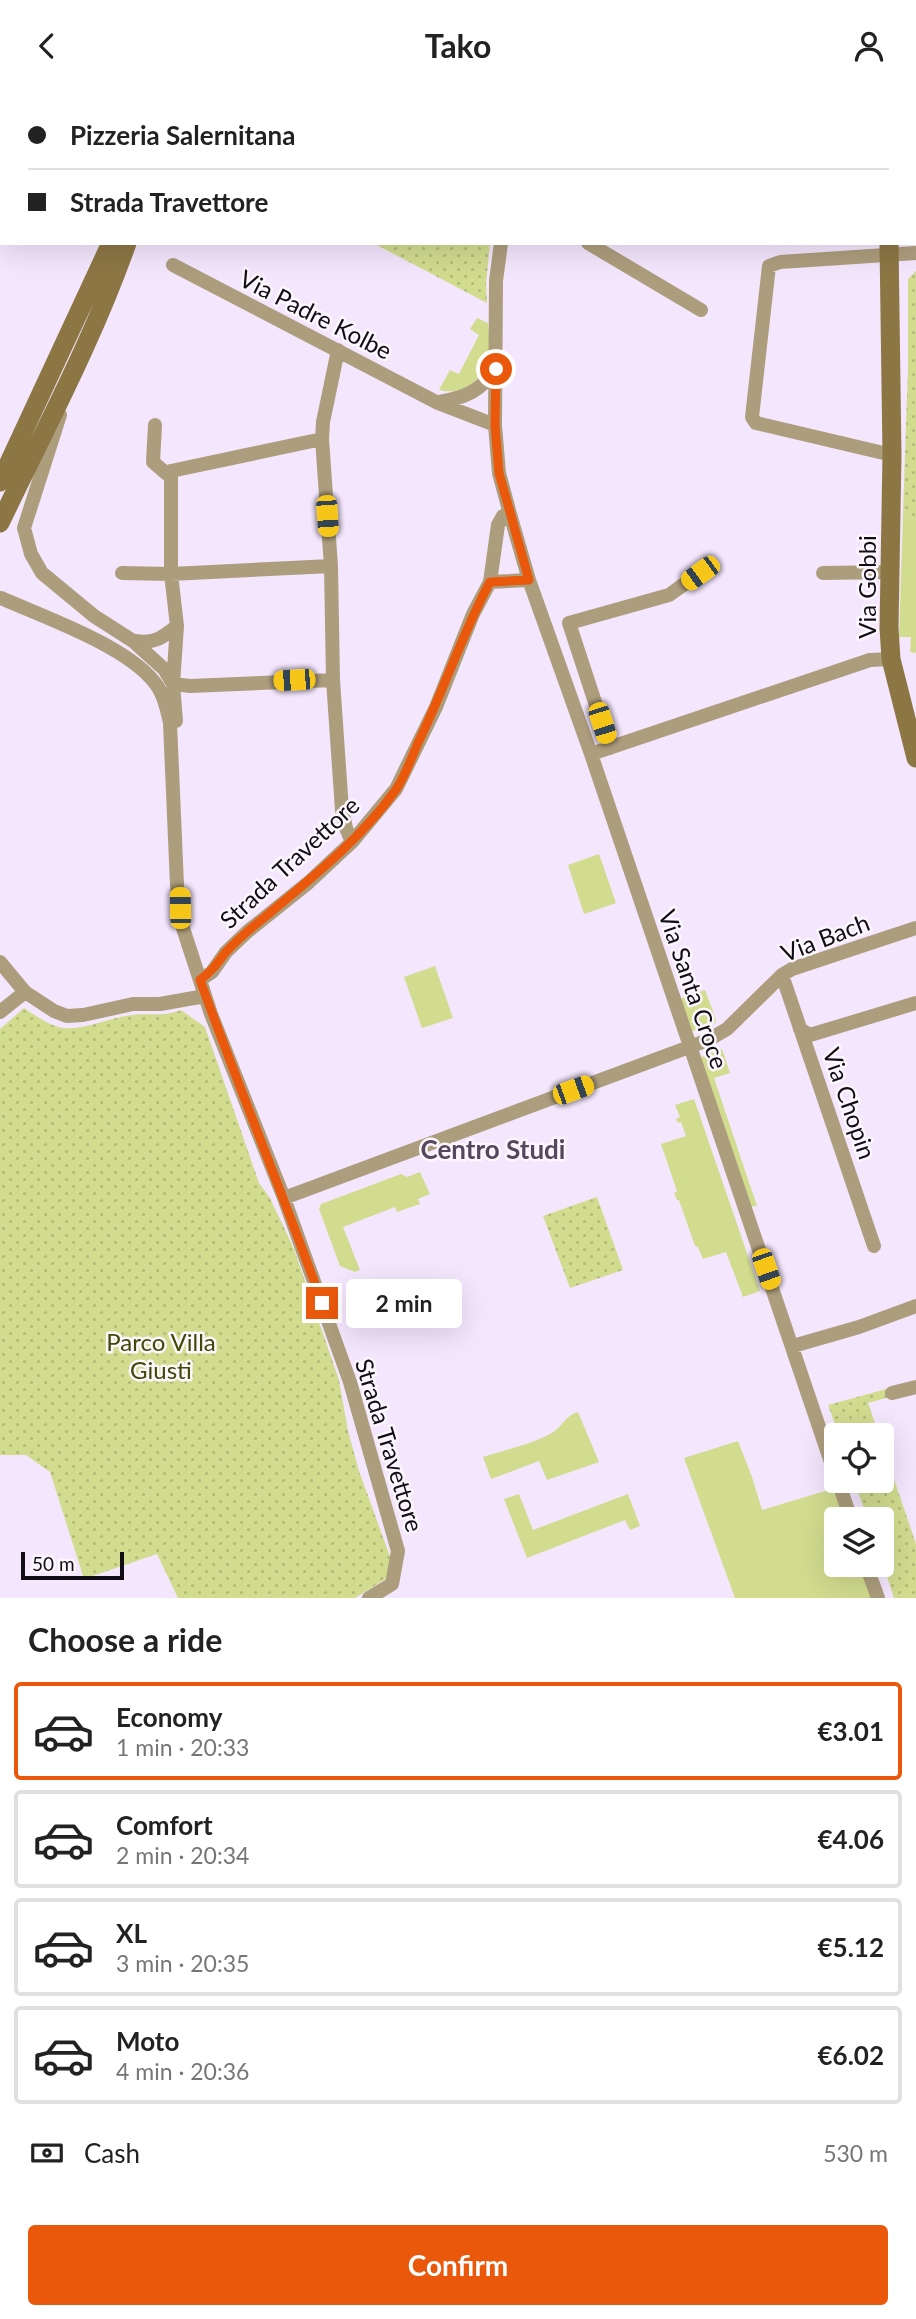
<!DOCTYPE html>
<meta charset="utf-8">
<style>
body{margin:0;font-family:Lato,sans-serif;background:#f2f2f2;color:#222;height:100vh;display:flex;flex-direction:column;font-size:26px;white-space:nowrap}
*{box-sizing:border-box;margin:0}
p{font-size:23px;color:#767676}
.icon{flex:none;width:38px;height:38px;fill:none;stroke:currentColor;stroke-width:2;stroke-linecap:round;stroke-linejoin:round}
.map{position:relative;height:1507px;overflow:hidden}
.sheet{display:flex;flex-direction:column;background:#fff;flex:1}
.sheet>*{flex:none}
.top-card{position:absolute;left:0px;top:0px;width:917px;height:154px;box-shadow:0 7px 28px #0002;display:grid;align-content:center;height:154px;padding:0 28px;background:#fff}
.controls{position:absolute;left:824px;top:1332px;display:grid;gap:14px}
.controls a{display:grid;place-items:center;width:70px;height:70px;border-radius:7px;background:#fff;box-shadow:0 7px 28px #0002;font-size:35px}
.scale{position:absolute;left:21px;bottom:18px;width:103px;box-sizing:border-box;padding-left:7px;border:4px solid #120c15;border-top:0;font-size:19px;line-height:24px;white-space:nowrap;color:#120c15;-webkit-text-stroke:5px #fbf7fd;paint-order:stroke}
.end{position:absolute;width:32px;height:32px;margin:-16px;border:9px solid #ea580c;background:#fff;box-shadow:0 0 0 4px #fff}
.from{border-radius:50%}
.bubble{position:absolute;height:49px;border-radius:7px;background:#fff;box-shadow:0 7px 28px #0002;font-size:23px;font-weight:700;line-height:49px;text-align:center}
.car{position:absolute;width:21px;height:42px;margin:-21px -10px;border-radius:9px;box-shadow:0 0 5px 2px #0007;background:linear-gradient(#f5c518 24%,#345 0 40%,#f5c518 0 76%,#345 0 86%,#f5c518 0)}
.top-card b{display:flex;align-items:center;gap:24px;height:66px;font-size:26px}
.top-card b+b{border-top:2px solid #e0e0e0}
.top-card i{width:18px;height:18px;background:#222}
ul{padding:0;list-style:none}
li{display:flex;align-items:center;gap:21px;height:98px;margin:0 14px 10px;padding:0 14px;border:4px solid #e0e0e0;border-radius:7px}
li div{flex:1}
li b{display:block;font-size:26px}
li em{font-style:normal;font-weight:700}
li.on{border-color:#ea580c}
li>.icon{width:63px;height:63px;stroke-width:1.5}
h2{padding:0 28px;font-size:32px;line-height:84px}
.pay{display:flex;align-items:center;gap:18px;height:77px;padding:0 28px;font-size:26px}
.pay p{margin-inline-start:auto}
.action{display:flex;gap:14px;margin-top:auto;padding:14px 28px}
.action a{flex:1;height:80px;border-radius:7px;background:#ea580c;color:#fff;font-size:28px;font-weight:700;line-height:80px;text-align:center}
header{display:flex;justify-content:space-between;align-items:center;height:91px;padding:0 28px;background:#fff;font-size:32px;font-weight:700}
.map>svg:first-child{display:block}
.grass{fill:#d1dc8f}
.park{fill:url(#park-dots)}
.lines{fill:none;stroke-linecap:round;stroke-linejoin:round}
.street{stroke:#ac9d7c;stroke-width:14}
.secondary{stroke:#8c7644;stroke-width:19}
.route{stroke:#ea580c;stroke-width:9}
.labels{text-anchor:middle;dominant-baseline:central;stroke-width:5;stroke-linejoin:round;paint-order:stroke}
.street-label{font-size:24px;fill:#120c15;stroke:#fbf7fd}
.park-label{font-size:24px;fill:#414705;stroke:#fbf7fd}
.neighbourhood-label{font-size:26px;font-weight:bold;fill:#56475f;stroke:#fbf7fd}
</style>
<header><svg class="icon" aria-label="back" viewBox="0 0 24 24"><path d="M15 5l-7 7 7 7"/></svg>Tako<svg class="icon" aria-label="person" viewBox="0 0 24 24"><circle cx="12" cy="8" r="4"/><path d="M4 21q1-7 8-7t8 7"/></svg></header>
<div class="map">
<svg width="916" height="1507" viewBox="0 0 916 1507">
<defs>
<pattern id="park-dots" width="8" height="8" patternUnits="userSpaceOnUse" patternTransform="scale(1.75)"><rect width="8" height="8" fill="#d1dc8f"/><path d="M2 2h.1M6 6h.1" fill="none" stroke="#b2bc7a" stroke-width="1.8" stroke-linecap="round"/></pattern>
</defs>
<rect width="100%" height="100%" fill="#f4e6fd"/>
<path class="grass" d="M 477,227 L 488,232 C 490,255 493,279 471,293 C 461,300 451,302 439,299 L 450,279 L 459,283 L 479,244 L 470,238 Z
M 903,423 L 916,429 L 916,562 L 910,561 L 911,546 L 899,546 Z
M 599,763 L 616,812 L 584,823 L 568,774 Z
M 435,875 L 453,927 L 422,937 L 404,886 Z
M 705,899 L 716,928 L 715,932 L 694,940 L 691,939 L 679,908 Z
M 722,958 L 730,982 L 714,987 L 757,1115 L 746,1116 L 699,967 Z
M 694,1008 L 760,1200 L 743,1206 L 726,1161 L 703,1168 L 698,1156 L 695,1155 L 679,1109 L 677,1109 L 674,1102 L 677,1100 L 661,1053 L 686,1045 L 681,1031 L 678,1032 L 676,1028 L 680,1026 L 675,1014 Z
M 420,1081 L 430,1103 L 418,1108 L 420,1113 L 397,1121 L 395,1116 L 343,1136 L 360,1179 L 355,1181 L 340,1175 L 319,1118 L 321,1113 L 401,1083 L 407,1086 Z
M 578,1321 L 599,1371 L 547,1389 L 539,1370 L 491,1388 L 483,1366 C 505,1359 532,1353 552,1342 C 563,1335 566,1324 578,1321 Z
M 738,1350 L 752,1386 L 762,1419 L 835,1397 L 845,1428 L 836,1428 L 836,1474 L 861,1474 L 872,1507 L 735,1507 L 684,1367 Z
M 519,1403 L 533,1439 L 628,1403 L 640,1435 L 630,1439 L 625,1429 L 527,1467 L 504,1408 Z"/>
<path class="park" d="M 195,0 L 506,0 L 194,2 Z
M 373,152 L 490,152 L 486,193 L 487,212 Z
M 916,180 L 916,429 L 903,423 L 908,276 L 908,188 Z
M 24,917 C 36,925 50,935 63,937 C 87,939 110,926 133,924 C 151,922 165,926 181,919 L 205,936 L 259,1092 L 270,1107 L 294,1158 L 339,1289 L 348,1340 L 359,1380 L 392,1471 L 387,1487 L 355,1507 L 178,1507 L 157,1463 L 84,1488 L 50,1381 L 26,1364 L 0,1364 L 0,938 Z
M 597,1106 L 623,1179 L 570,1197 L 543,1125 Z
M 890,1297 L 893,1305 L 868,1312 L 879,1344 L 839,1344 L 828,1314 Z
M 882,1353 L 916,1453 L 916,1507 L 894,1507 L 882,1470 L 882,1428 L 868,1428 L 854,1390 L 882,1390 Z"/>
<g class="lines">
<path class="street" d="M 0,1 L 12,0
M 519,2 L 519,0
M 0,133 L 2,133
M 501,152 L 496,190 L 495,334 L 499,382 L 510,423 L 529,489 L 591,663 L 836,1386
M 588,152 L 701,219
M 173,174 L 438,312 L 495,334
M 439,311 C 464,307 481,300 496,278
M 60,324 L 24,437 L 31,463 L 42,482 L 94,525 L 133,550 L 164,578 L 173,593 L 176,630
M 155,334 L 153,371 L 167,383 L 171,380 L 171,483 L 177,535 L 173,593 L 190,595 L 333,589
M 322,348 L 331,475 L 333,589 L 342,719 L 346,737 L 352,751
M 892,364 L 756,332 L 752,326 L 769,175 L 780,171 L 916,162
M 171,380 L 322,348 L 323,331 L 338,259
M 122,482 L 171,483 L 331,475
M 823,482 L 891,481
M 490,491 L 529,489
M 1,507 C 44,526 127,555 155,592 C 164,603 167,619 170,632 L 177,794 L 181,831 L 211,923 L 284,1107 L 350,1291 L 398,1460 L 392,1493 L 369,1507
M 135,550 C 154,553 162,547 177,535
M 610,657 L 569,532 L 669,504 L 700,482
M 591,663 L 870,569 L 891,568
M 0,871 L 25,901 L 54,920 L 67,925 L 83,924 L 133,913 L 160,913 L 205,905
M 782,884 L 874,1155
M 200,889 L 212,881 L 226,861 L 247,841 L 308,792 L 352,751 L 396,698 L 436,616 L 473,523 L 490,491 L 498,434 L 503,425 L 510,423
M 0,921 L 25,901
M 800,938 L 810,944 L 916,912
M 284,1107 L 708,949 L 727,938 L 782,884 L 792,878 L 916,837
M 793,1255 L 859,1236 L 916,1215
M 892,1302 L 916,1296
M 838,1390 L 851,1428
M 866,1474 L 878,1507"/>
<path class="secondary" d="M 878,0 L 878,2
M 162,2 L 163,0
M 181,2 L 182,0
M 889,152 L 892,364 L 889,537 L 891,568 L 916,667
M 0,391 L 111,152
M 0,432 C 44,340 93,249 127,152"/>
</g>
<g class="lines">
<path class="route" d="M 322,1212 C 283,1103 239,997 200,889 C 211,881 217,873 225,862 C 237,849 251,837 265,826 C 311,787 359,750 395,700 C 405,686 411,668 418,652 C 444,599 462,543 490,491 L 529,489 L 499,382 L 495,334 L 496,278"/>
</g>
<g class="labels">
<g class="street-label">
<text transform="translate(316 223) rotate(27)">Via Padre Kolbe</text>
<text transform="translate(866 496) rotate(-90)">Via Gobbi</text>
<text transform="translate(289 771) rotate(-43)">Strada Travettore</text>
<text transform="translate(825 846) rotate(-21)">Via Bach</text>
<text transform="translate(694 898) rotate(71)">Via Santa Croce</text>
<text transform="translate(850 1012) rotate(71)">Via Chopin</text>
<text transform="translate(390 1354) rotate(73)">Strada Travettore</text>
</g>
<g class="park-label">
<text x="161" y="1250">Parco Villa<tspan x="161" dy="28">Giusti</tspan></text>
</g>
<g class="neighbourhood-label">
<text x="493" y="1058">Centro Studi</text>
</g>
</g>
</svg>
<div class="controls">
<a><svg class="icon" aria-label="locate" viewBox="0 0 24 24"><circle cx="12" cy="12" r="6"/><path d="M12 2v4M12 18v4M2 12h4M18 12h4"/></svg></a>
<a><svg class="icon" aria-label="layers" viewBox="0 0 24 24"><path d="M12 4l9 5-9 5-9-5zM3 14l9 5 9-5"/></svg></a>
</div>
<div class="scale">50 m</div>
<i class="end from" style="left:496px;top:278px"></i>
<i class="end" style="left:322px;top:1212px"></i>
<div class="bubble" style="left:346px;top:1188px;width:116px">2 min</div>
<i class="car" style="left:327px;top:425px;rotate:176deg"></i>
<i class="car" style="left:700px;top:482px;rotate:234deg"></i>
<i class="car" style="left:294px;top:589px;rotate:267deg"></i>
<i class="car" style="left:602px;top:632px;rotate:162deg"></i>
<i class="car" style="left:180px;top:817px;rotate:359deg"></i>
<i class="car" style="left:573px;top:999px;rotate:70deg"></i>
<i class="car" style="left:766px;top:1178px;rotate:161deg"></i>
<div class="top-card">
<b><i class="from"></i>Pizzeria Salernitana</b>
<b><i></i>Strada Travettore</b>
</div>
</div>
<section class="sheet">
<h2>Choose a ride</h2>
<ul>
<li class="on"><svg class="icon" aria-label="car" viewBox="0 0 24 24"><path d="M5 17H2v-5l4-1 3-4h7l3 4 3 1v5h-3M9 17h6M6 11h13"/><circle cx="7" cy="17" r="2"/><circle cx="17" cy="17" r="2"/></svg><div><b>Economy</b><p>1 min · 20:33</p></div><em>€3.01</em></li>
<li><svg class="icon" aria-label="car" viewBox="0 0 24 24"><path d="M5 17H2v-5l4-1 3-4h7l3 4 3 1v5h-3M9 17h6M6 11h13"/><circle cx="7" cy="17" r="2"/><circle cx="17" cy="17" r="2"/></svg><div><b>Comfort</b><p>2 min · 20:34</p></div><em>€4.06</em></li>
<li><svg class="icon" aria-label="car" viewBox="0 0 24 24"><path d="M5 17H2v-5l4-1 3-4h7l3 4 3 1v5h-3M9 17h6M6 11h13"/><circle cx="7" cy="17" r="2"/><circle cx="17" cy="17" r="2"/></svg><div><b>XL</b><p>3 min · 20:35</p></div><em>€5.12</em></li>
<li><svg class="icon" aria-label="car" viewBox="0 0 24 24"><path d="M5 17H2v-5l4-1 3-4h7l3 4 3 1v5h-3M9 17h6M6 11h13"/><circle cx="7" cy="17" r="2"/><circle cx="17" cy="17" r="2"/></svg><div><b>Moto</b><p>4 min · 20:36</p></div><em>€6.02</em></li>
</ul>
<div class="pay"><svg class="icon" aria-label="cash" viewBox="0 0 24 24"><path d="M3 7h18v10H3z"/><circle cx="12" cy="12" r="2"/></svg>Cash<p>530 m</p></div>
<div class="action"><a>Confirm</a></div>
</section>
